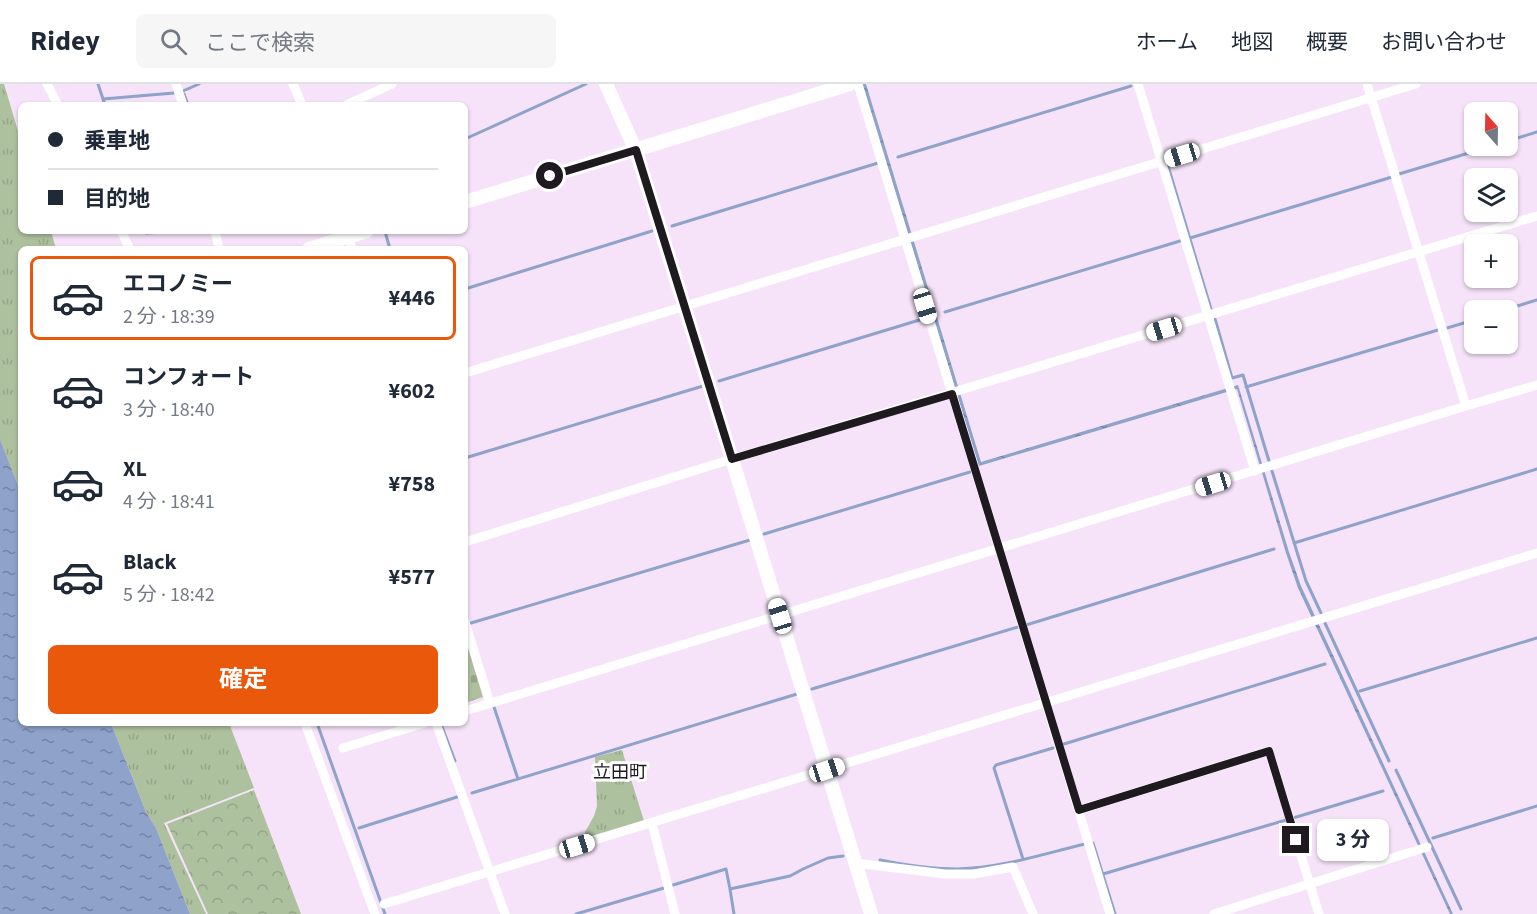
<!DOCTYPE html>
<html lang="ja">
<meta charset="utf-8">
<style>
body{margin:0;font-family:"Source Sans 3","Noto Sans JP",sans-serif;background:#f6f6f7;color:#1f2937;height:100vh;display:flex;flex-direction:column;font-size:22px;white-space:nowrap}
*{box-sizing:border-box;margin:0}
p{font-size:20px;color:#747a83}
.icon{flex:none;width:33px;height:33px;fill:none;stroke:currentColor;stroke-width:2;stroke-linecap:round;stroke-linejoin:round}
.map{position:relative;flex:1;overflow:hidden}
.sheet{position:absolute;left:18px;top:162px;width:450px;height:480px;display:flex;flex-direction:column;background:#fff;border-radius:9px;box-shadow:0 2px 4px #0004}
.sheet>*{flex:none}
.guide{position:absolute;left:18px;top:18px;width:450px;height:132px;border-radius:9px;box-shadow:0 2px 4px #0004;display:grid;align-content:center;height:132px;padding:0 30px;background:#fff}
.needle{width:39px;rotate:340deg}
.controls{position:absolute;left:1464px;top:18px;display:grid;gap:12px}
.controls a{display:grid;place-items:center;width:54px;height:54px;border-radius:9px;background:#fff;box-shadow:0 2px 4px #0004;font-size:30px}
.end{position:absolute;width:27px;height:27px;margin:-14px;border:8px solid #1f1920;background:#fff;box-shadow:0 0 0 3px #fff}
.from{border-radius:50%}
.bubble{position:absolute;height:42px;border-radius:9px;background:#fff;box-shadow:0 2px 4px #0004;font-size:20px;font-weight:700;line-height:42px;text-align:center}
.car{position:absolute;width:18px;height:36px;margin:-18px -9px;border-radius:8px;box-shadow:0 0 4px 2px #0007;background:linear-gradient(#fff 24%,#345 0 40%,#fff 0 76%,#345 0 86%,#fff 0)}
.guide b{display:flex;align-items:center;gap:21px;height:57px;font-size:22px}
.guide b+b{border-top:2px solid #e0e1e3}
.guide i{width:15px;height:15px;background:#1f2937}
ul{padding:10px 0 0;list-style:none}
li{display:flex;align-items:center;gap:18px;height:84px;margin:0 12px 9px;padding:0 18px;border:3px solid transparent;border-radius:9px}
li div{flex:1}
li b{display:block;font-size:22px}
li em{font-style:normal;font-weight:700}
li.active{border-color:#ea580c}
li>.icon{width:54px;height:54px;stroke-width:1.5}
.button{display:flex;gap:12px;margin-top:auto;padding:12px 30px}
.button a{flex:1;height:69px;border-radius:9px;background:#ea580c;color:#fff;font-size:24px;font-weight:700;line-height:69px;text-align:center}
header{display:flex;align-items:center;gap:36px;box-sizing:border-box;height:84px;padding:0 30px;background:#fff;border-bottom:2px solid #e0e1e3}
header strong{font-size:28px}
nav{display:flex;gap:33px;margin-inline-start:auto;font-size:21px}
.search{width:420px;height:54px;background:#f6f6f7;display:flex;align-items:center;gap:15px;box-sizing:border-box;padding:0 21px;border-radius:9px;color:#747a83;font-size:22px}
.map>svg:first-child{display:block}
.grass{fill:url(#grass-tufts)}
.cemetery{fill:url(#cemetery-stones)}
.park{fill:url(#park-crowns)}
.water{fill:url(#water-ripples)}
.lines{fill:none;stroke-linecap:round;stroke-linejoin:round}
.stream{stroke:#8ea2ca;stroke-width:3}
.street{stroke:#fff;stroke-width:9}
.secondary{stroke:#fff;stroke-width:14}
.route{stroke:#1f1920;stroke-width:8}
.labels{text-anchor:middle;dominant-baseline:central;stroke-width:6;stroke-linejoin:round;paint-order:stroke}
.quarter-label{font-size:18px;fill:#1f1920;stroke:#fff}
</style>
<header>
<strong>Ridey</strong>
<div class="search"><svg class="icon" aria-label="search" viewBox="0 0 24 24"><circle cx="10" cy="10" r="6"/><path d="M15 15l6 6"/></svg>ここで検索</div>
<nav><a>ホーム</a><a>地図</a><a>概要</a><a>お問い合わせ</a></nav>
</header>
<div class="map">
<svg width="1537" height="830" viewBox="0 0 1537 830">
<defs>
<pattern id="grass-tufts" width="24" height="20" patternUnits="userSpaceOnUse" patternTransform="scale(1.5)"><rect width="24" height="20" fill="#aec19e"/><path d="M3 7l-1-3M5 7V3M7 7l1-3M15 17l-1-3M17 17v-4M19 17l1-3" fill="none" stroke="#95a588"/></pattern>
<pattern id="cemetery-stones" width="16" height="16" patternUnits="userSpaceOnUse" patternTransform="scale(1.5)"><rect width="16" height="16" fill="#aec19e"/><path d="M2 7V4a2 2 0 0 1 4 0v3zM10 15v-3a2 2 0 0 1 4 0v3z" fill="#95a588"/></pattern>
<pattern id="park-crowns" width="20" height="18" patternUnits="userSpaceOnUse" patternTransform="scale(1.5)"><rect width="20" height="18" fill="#aec19e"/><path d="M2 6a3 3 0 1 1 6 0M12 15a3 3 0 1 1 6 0" fill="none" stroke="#95a588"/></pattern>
<pattern id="water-ripples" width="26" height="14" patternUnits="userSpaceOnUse" patternTransform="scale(1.5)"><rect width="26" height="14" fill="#8ea2ca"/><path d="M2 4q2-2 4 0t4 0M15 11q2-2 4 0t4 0" fill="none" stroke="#7383a4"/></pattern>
</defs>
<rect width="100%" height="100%" fill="#f6e3f9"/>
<path class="grass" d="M 0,0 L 4,0 L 21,57 L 21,147 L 51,147 L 56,165 L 21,165 L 21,409 L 0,355 Z
M 111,639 L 229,639 L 254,704 L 164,739 L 206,830 L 190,830 L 156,744 L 146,728 Z
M 622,666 L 644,737 L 587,756 L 585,748 L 594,732 L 597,722 L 595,673 Z"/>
<path class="cemetery" d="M 465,554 L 483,613 L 465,619 Z"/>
<path class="park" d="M 254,706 L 301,830 L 208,830 L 167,740 Z"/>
<path class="water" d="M 862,0 L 866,0 L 981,378 L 1238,301 L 1289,468 L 1301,502 L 1453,830 L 1450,830 L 1298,504 L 1286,469 L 1237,305 L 979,382 Z
M 0,355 L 21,409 L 21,639 L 111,639 L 146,728 L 156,744 L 190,830 L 0,830 Z"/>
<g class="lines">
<path class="stream" d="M 98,0 L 105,21
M 183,7 L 199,0
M 184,10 L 188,21
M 103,15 L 174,9
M 465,55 L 586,0
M 1508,57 L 1537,48
M 898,73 L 1131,2
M 1168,82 L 1211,225
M 1399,90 L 1492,62
M 672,142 L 878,79
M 146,149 L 182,147
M 386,151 L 390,165
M 1190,154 L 1392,93
M 465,205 L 652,147
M 1504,226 L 1537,216
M 945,228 L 1180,157
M 1215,235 L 1232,294 L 1243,291 L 1269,377
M 1447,244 L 1474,236
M 719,297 L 926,234
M 1246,303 L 1438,246
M 465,374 L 703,302
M 1272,387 L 1306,497 L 1321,529
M 764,450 L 970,388
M 1294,459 L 1537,385
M 471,539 L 750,456
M 1325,539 L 1389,677
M 1026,541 L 1274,465
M 812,605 L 1018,543
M 1360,607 L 1537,554
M 494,623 L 518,695
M 317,639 L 385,830
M 441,640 L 455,677
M 1064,660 L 1325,580
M 1396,686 L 1461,825
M 472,709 L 797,610
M 1293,734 L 1383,707
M 359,744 L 457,713
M 1433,754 L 1537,722
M 1090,759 L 1093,759 L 1115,830
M 1023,775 L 994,684 L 996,681 L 1053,664
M 880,776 C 905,781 932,785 958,785 C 1001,784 1043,770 1085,760
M 1103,790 L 1286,736
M 673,801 L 726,785 L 730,805
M 576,830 L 664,804
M 734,830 L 730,805 L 790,792 L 803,785 L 828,774 L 843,772"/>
<path class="street" d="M 47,0 L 58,21
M 176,0 L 183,21
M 293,0 L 302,21
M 858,0 L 1110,830
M 1138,0 L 1255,387
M 1367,0 L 1466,322 L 1537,301
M 346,21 L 392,0
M 121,147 L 130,165
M 215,147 L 219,165
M 348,153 L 352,165
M 465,289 L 1416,0
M 465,458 L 732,375 L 1537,132
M 465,538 L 490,619
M 465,627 L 1466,322
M 305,639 L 375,830
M 436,639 L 505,830
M 343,664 L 425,639
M 1079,726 L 1269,667 L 1319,830
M 652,739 L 675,830
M 855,779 L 945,790 L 974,790 L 1013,783 L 1033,830
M 384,820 L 1537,469
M 1214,830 L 1427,763"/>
<path class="secondary" d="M 606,0 L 636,67 L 732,375 L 871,830
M 465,118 L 850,0
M 309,165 L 367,147"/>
</g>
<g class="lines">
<path class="route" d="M 550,92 L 636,66 L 732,375 L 952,310 L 1079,726 L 1269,667 L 1296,756"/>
</g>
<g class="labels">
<g class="quarter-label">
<text x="620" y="688">立田町</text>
</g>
</g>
</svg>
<div class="controls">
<a><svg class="needle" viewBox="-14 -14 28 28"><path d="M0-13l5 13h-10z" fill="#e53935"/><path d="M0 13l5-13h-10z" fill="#747a83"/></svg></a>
<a><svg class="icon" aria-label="layers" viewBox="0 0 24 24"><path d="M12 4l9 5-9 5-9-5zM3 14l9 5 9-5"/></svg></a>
<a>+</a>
<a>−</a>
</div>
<i class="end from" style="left:550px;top:92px"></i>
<i class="end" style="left:1296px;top:756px"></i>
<div class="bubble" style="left:1317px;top:735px;width:72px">3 分</div>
<i class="car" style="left:1182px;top:71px;rotate:253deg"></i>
<i class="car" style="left:925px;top:222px;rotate:163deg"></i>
<i class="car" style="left:1164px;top:245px;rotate:253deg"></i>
<i class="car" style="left:1213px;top:400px;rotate:253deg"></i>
<i class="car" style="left:780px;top:532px;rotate:343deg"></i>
<i class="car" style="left:827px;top:686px;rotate:72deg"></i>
<i class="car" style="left:577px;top:762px;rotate:73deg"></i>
<div class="guide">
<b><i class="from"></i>乗車地</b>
<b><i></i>目的地</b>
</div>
<section class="sheet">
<ul>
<li class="active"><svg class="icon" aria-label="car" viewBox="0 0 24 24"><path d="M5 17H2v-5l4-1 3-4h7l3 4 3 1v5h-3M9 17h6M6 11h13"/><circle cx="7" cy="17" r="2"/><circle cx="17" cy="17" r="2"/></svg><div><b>エコノミー</b><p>2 分 · 18:39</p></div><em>¥446</em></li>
<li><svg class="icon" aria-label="car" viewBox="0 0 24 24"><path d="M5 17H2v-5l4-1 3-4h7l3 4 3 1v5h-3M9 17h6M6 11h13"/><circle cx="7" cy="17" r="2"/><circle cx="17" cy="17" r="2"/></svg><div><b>コンフォート</b><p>3 分 · 18:40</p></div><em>¥602</em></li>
<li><svg class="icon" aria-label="car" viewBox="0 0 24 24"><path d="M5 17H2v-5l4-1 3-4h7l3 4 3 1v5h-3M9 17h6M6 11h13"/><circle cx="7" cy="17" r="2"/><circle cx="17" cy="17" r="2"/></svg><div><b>XL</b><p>4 分 · 18:41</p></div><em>¥758</em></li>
<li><svg class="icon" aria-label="car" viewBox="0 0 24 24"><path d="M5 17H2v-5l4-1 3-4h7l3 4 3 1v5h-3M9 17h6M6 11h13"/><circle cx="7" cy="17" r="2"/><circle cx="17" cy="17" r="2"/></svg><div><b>Black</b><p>5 分 · 18:42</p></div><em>¥577</em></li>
</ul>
<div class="button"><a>確定</a></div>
</section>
</div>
